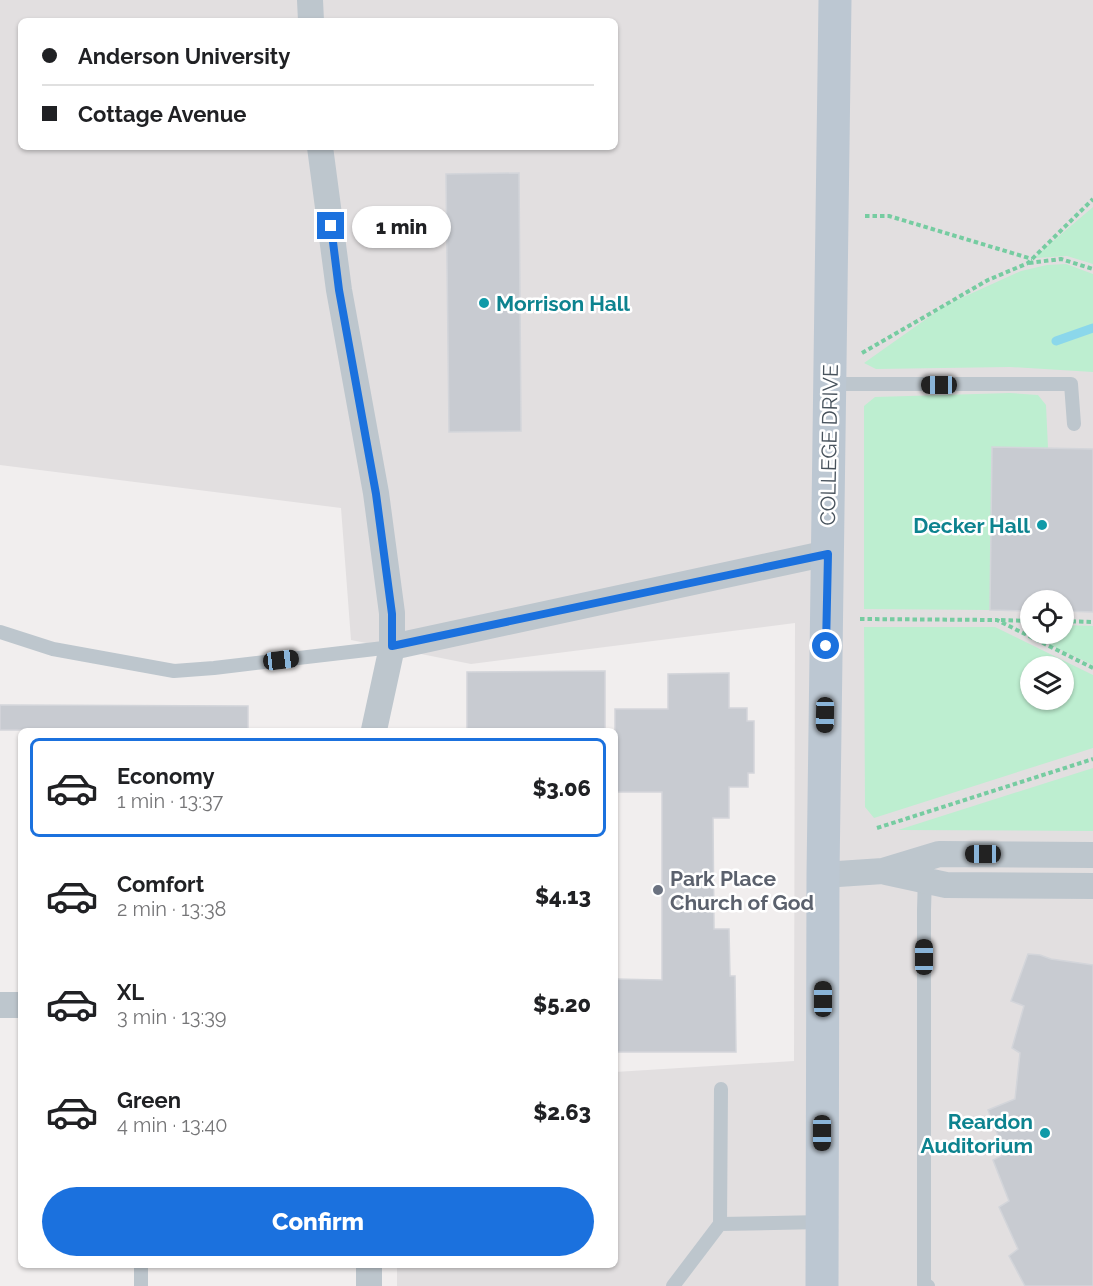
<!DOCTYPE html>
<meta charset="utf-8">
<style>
body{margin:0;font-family:Raleway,sans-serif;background:#f2f2f2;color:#202124;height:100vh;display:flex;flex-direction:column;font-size:22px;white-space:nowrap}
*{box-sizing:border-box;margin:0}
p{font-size:20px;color:#757577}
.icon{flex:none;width:33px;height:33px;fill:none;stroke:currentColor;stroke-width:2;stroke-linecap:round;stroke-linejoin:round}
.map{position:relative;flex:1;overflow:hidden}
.side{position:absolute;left:18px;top:728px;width:600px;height:540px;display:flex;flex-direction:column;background:#fff;border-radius:9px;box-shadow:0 2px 4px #0004}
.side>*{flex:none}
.guide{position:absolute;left:18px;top:18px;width:600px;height:132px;border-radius:9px;box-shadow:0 2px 4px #0004;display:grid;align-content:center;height:132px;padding:0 24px;background:#fff}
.controls{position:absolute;left:1020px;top:590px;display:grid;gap:12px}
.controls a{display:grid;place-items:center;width:54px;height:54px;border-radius:50%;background:#fff;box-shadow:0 2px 4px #0004;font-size:30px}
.end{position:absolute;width:27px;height:27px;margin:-14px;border:8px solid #1b71de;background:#fff;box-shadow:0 0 0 3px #fff}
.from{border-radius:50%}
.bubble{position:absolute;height:42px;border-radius:21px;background:#fff;box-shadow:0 2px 4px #0004;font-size:20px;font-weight:800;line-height:42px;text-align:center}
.car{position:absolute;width:18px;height:36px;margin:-18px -9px;border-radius:8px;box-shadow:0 0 4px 2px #0007;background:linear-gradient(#222 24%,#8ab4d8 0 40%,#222 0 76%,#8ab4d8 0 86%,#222 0)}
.guide b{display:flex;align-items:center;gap:21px;height:57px;font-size:22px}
.guide b+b{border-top:2px solid #e0e0e0}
.guide i{width:15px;height:15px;background:#202124}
ul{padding:10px 0 0;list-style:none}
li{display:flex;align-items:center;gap:18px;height:99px;margin:0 12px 9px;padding:0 12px;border:3px solid transparent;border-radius:9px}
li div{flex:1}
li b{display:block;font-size:22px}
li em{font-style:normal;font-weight:800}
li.active{border-color:#1b71de}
li>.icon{width:54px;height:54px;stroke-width:1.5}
.primary-button{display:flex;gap:12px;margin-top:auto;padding:12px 24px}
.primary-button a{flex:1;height:69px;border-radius:36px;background:#1b71de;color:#fff;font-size:24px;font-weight:800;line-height:69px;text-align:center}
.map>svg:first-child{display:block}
.education{fill:#e2dfe0;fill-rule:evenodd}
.green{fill:#bdeed0;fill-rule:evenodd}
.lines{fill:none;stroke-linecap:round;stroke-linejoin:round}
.stream{stroke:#8bd7eb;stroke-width:9}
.building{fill:#c8cbd1;stroke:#d3d5da;stroke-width:1.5}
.path{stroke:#76cca1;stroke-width:4;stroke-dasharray:4.5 3;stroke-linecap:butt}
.lane{stroke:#bdc6cd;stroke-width:14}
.street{stroke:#bdc6cd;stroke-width:26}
.secondary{stroke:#bcc7d2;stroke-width:33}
.route{stroke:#1b71de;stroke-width:8}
.culture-dot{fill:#0f9aa8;stroke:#fff;stroke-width:2}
.worship-dot{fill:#6b7280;stroke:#fff;stroke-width:2}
.labels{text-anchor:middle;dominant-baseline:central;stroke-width:5;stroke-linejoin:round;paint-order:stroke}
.culture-label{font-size:21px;font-weight:bold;fill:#0d838f;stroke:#fff;text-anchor:end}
.street-label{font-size:21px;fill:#47525c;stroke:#fff}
.worship-label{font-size:21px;font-weight:bold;fill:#5b616d;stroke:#fff;text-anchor:start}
</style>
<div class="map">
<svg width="1093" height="1286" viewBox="0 0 1093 1286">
<rect width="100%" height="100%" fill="#f1eeee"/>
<path class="education" d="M 0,0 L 1093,0 L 1093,1286 L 397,1286 L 397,1265 L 615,1264 L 615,1072 L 794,1061 L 795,623 L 471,664 L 351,640 L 341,508 L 0,465 ZM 21,21 L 615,21 L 615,147 L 21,147 ZM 1030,600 L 1064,600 L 1064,633 L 1030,633 ZM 1030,666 L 1064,666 L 1064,699 L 1030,699 Z"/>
<path class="green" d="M 1093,207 L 1093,264 L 1067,256 L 1036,258 L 1038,254 Z
M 1066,264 L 1093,274 L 1093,372 L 1010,367 L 876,369 L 864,363 L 946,305 L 1021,271 L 1047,265 Z
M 1010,393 L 1038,395 L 1046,405 L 1048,448 L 992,448 L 990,610 L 864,609 L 864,406 L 875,397 Z
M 1064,625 L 1093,626 L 1093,665 L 1034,637 L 1032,633 L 1064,633 Z
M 864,627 L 995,627 L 1093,675 L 1093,748 L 874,818 L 865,807 ZM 1030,666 L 1064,666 L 1064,699 L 1030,699 Z
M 1093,768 L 1093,831 L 898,830 Z"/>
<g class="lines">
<path class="stream" d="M 1056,341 L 1093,328"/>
</g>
<path class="building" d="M 519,173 L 521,431 L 449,432 L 446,174 Z
M 992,447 L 1093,449 L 1093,612 L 1064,611 L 1064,600 L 1030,600 L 1030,611 L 990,610 Z
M 605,671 L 605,730 L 467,730 L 467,672 Z
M 729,673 L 729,708 L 747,708 L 747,721 L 754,721 L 754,773 L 748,773 L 748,787 L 729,787 L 729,818 L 713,818 L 714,929 L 729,929 L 730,976 L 735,976 L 736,1052 L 615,1052 L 615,979 L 662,980 L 662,792 L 615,792 L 615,709 L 668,709 L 668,674 Z
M 0,705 L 248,706 L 248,730 L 0,730 Z
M 1028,954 L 1040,955 L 1051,959 L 1093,965 L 1093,1286 L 1025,1286 L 1009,1256 L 1018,1249 L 999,1207 L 1009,1201 L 993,1160 L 1005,1154 L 988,1110 L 1015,1099 L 1020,1053 L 1012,1048 L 1024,1006 L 1011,1001 Z"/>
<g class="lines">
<path class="path" d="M 865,216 L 889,216 L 1032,259
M 1029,263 L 1061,259 L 1093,269
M 862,353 L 988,280 L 1028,263 L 1093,199
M 860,619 L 997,620 L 1093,668
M 1001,620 L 1030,621
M 1064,621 L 1093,622
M 877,828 L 1093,759"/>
<path class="lane" d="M 830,384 L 1071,384 L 1074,424
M 0,632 L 53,649 L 174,671 L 214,668 L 392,647
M 925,876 L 924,910 L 924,1284 L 928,1286
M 720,1224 L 822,1222
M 141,1264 L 141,1286
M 673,1286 L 720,1224 L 721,1089"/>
<path class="street" d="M 310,0 L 311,21
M 320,147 L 339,290 L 376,493 L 392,613 L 392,647 L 374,730
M 392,647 L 828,553
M 886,872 L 946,885 L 1093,886
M 823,875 L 883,871 L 939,854 L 1093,855
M 0,1005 L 21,1005
M 369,1264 L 369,1286"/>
<path class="secondary" d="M 822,1286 L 823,875 L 835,0"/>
</g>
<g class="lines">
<path class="route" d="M 331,226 L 339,290 L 376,494 L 392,614 L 392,646 L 828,554 L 826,646"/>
</g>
<g class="culture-dot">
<circle cx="484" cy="303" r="6"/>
<circle cx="1042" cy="525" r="6"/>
<circle cx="1045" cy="1133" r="6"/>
</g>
<circle class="worship-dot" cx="658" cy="890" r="6"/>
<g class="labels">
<g class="culture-label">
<text x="496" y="303" text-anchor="start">Morrison Hall</text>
<text x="1030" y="525">Decker Hall</text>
<text x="1033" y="1121">Reardon<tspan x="1033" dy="24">Auditorium</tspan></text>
</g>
<g class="street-label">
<text transform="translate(829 445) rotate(-89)">COLLEGE DRIVE</text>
</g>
<g class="worship-label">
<text x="670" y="878">Park Place<tspan x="670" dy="24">Church of God</tspan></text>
</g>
</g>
</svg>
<div class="controls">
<a><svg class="icon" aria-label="locate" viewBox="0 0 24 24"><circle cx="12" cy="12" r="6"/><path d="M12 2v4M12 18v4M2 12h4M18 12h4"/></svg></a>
<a><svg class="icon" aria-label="layers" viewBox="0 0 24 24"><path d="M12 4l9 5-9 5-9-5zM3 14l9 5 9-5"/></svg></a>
</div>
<i class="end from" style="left:826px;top:646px"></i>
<i class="end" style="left:331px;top:226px"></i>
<div class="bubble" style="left:352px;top:206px;width:99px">1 min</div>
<i class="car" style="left:939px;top:385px;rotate:270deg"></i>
<i class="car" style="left:281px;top:660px;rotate:83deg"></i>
<i class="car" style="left:825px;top:715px;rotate:181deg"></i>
<i class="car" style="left:983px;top:854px;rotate:270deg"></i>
<i class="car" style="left:924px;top:957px;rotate:0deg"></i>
<i class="car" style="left:823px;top:999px;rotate:0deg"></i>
<i class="car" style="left:822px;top:1133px;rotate:180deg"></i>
<div class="guide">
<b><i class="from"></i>Anderson University</b>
<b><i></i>Cottage Avenue</b>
</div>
<section class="side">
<ul>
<li class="active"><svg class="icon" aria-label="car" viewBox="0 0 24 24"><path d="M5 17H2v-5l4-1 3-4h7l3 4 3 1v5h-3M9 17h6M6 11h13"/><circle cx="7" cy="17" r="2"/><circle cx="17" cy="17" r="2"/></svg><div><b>Economy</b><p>1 min · 13:37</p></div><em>$3.06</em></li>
<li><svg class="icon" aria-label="car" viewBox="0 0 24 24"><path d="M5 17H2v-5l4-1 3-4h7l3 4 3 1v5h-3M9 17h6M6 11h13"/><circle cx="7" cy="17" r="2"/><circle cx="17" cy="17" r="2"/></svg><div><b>Comfort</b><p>2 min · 13:38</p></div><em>$4.13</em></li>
<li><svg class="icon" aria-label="car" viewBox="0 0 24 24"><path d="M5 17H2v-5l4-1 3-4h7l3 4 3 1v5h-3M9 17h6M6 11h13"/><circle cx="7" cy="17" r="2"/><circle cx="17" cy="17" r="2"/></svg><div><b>XL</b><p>3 min · 13:39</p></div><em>$5.20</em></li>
<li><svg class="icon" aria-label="car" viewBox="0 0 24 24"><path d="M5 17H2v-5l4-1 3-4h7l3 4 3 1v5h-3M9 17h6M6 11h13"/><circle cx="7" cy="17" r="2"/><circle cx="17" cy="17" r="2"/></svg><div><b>Green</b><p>4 min · 13:40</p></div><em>$2.63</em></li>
</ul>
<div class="primary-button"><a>Confirm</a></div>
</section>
</div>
